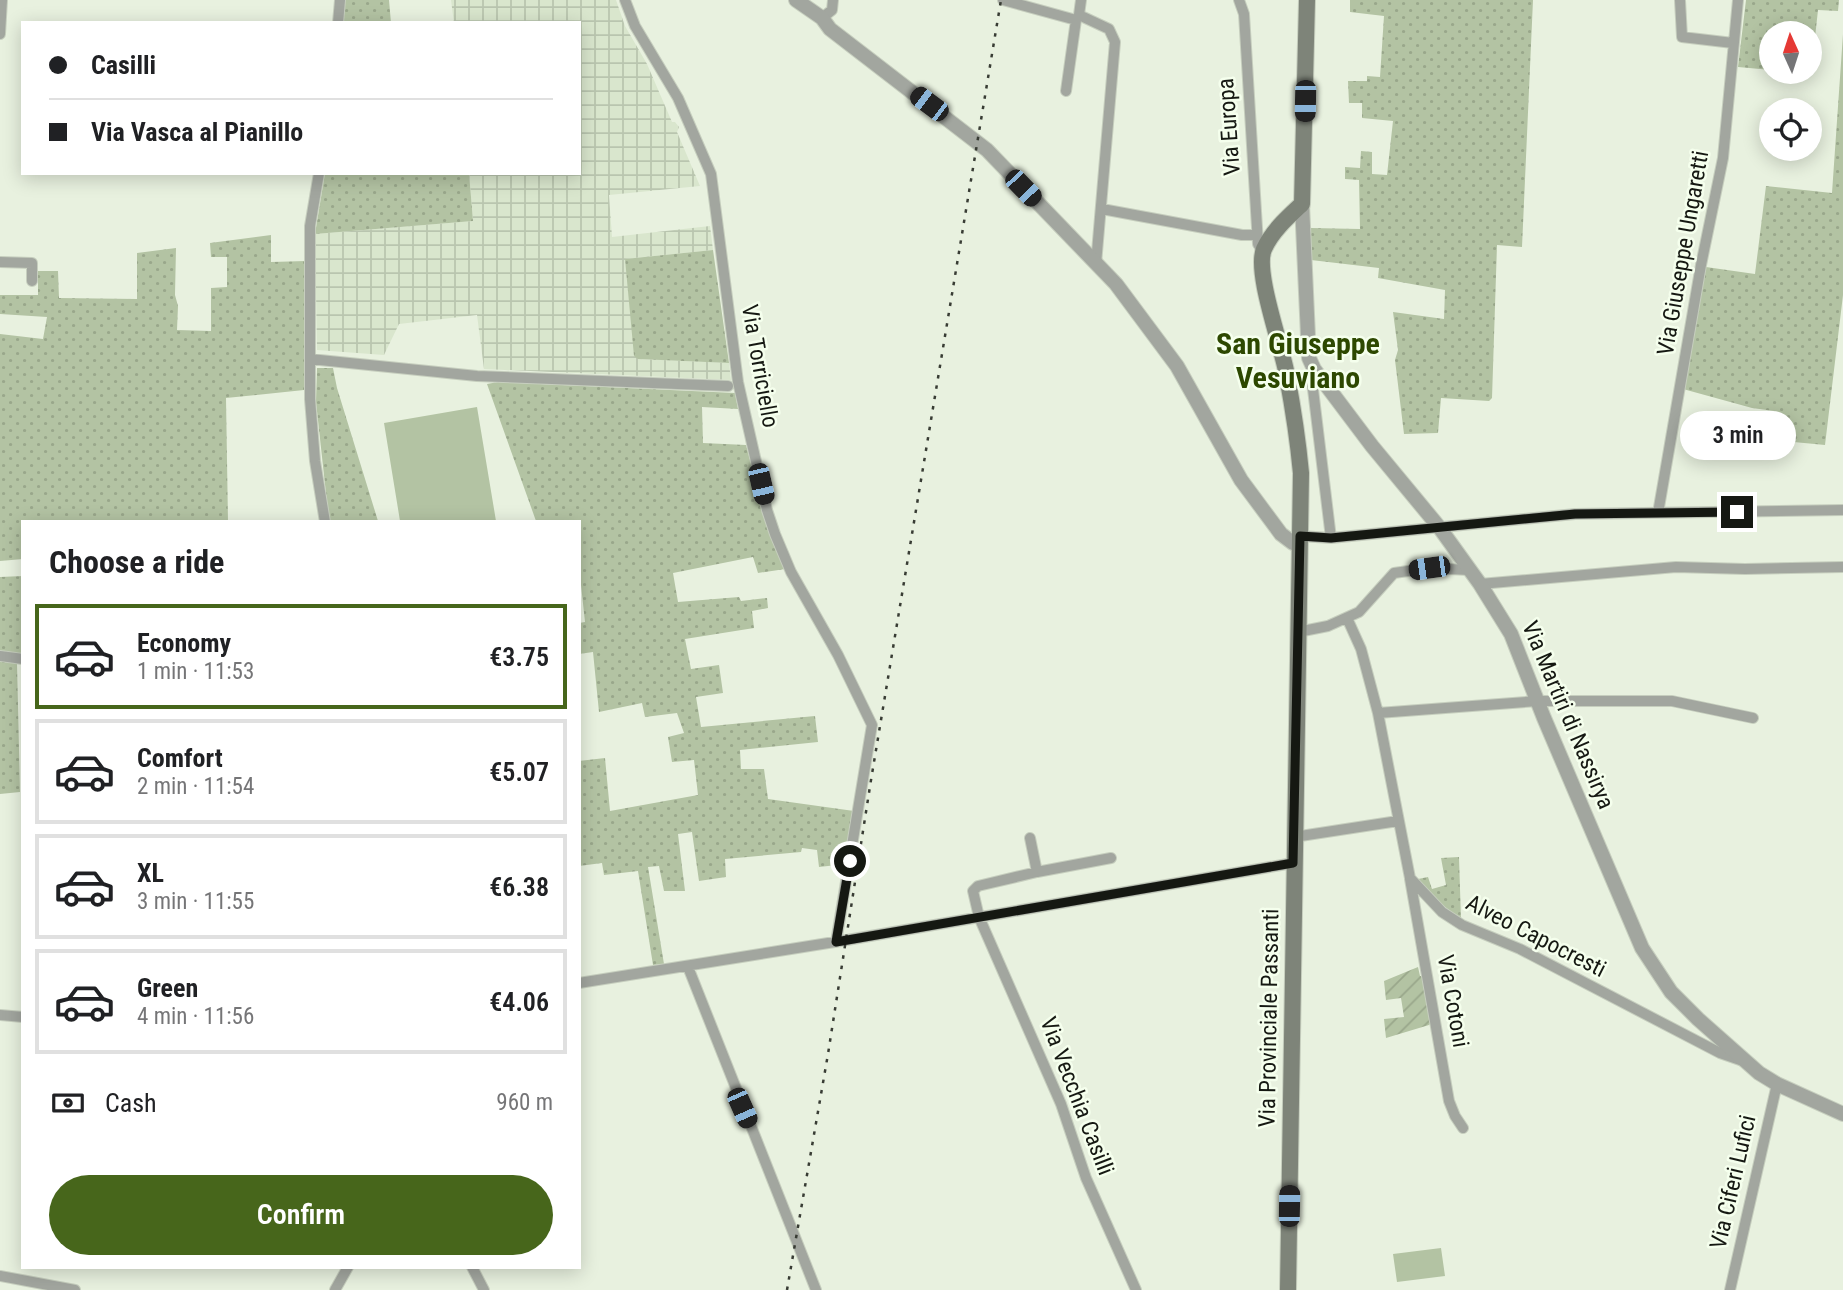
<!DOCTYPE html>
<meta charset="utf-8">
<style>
body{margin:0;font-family:"Roboto Condensed",sans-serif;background:#f2f2f2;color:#202124;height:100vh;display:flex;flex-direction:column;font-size:26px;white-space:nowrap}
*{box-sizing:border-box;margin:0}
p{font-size:23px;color:#757577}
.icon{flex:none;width:38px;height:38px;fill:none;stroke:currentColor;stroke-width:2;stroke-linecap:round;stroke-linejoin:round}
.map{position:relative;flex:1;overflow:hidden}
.panel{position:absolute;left:21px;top:520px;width:560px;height:749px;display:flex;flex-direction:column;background:#fff;border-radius:0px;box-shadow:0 4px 18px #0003}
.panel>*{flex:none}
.banner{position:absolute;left:21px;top:21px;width:560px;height:154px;border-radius:0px;box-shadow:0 4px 18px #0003;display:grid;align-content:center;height:154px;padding:0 28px;background:#fff}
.needle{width:46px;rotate:357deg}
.fabs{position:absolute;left:1759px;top:21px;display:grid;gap:14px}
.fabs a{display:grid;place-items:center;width:63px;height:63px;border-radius:50%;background:#fff;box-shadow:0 4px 18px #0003;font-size:35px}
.end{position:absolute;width:32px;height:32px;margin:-16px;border:9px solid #151812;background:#fff;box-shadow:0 0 0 4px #fff}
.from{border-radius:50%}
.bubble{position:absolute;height:49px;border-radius:24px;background:#fff;box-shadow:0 4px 18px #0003;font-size:23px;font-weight:600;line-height:49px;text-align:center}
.car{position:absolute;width:21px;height:42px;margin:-21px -10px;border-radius:9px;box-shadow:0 0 5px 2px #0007;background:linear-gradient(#222 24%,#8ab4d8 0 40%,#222 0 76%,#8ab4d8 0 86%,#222 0)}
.banner b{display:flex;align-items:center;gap:24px;height:66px;font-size:26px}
.banner b+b{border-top:2px solid #e0e0e0}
.banner i{width:18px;height:18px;background:#202124}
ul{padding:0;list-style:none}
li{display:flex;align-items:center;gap:21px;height:105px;margin:0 14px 10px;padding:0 14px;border:4px solid #e0e0e0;border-radius:0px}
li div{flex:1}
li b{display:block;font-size:26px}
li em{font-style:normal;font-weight:600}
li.active{border-color:#47661b}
li>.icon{width:63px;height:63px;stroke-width:1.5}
h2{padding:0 28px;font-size:32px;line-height:84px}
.pay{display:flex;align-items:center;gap:18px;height:77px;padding:0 28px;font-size:26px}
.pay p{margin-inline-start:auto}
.action{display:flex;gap:14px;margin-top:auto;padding:14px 28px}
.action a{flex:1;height:80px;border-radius:42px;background:#47661b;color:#fff;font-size:28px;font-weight:600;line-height:80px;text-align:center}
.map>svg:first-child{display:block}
.industrial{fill:url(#industrial-grid)}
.grass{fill:url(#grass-dots)}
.garden{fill:url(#garden-furrows)}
.pitch{fill:#b3c3a3}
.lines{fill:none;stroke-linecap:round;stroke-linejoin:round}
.minor-casing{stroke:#c6cebe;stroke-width:12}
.tertiary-casing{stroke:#c6cebe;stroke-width:16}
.secondary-casing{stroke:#c6cebe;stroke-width:18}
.minor{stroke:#a2a69f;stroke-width:10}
.tertiary{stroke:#a2a69f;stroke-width:14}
.secondary{stroke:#7e8479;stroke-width:16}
.rail{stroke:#383c34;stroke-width:2.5;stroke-dasharray:3.5 7;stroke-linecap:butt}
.route{stroke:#151812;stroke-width:9}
.labels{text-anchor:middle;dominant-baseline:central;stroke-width:5;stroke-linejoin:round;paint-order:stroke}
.street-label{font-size:23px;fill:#151812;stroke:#f5ffed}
.district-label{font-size:30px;font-weight:bold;fill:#2d4800;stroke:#f5ffed}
</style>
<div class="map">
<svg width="1843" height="1290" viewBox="0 0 1843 1290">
<defs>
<pattern id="industrial-grid" width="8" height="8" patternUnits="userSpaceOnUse" patternTransform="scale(1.75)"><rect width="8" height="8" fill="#d9e6cd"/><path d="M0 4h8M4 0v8" fill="none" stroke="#b9c5af"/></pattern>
<pattern id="grass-dots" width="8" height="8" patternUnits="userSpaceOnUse" patternTransform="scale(1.75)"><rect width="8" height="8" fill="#b3c3a3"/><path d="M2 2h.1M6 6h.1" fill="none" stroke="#99a78b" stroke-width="1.8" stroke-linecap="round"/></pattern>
<pattern id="garden-furrows" width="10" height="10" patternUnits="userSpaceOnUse" patternTransform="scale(1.75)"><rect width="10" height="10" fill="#b3c3a3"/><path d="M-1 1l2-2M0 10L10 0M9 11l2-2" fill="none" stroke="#99a78b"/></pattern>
</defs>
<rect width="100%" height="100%" fill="#e8f1df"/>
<path class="industrial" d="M 451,0 L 616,0 L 625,26 L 647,64 L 672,122 L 675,122 L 679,127 L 677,132 L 700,186 L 609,195 L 612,237 L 710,226 L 713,250 L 625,259 L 639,359 L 729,363 L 731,380 L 484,369 L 477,315 L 399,324 L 384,355 L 317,350 L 315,234 L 473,221 L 469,173 L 579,173 L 579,23 L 454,23 Z"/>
<path class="grass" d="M 344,0 L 389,0 L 391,23 L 343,23 Z
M 1350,0 L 1533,0 L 1522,247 L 1497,245 L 1492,398 L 1489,401 L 1441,398 L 1438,433 L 1404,434 L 1395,360 L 1398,350 L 1393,312 L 1444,319 L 1445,290 L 1378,278 L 1379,268 L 1311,260 L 1311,228 L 1360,229 L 1359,180 L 1345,179 L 1345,167 L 1360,168 L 1361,151 L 1372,152 L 1372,174 L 1387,175 L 1393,121 L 1362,118 L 1362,103 L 1349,103 L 1348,81 L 1367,81 L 1367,76 L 1380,77 L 1384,16 L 1350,12 Z
M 1746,0 L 1839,0 L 1838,11 L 1818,10 L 1811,74 L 1786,72 L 1810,72 L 1810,33 L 1771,33 L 1771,70 L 1738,67 Z
M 1843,34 L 1843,295 L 1825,445 L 1772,440 L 1774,411 L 1752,408 L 1683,389 L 1706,267 L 1755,274 L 1766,186 L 1832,193 Z
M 325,173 L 469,173 L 473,221 L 315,234 Z
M 271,235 L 271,262 L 306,261 L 304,390 L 226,398 L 228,521 L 23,522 L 23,559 L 0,561 L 0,334 L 43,339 L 47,317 L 0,314 L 0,295 L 38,295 L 38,271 L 58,271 L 59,298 L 137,299 L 137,253 L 176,248 L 175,295 L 178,306 L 177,330 L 211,331 L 211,288 L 227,287 L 227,257 L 211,257 L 210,243 Z
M 713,250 L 729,363 L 638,359 L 634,356 L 625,259 Z
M 317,368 L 333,368 L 337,388 L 378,521 L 329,521 L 316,402 Z
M 498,382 L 735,393 L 738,409 L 702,407 L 703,443 L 746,445 L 762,504 L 785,569 L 758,573 L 753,557 L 673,573 L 678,602 L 739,597 L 741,601 L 767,598 L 768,608 L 752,611 L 754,628 L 685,639 L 691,669 L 719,665 L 723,693 L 696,697 L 701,727 L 815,716 L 818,742 L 740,750 L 741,769 L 764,769 L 768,799 L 854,811 L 846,864 L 819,867 L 817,850 L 802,848 L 801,852 L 725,859 L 726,877 L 699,881 L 692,832 L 678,834 L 685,891 L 664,891 L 659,866 L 648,867 L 664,964 L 653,965 L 638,871 L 604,875 L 602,863 L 579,866 L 579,761 L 605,758 L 610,811 L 698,795 L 694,760 L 672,762 L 668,737 L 684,733 L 677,713 L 645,717 L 642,703 L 599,712 L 593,652 L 579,654 L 579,623 L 585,622 L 581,585 L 579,584 L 579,522 L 536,521 L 487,384 Z
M 23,576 L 23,654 L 0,651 L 0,577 Z
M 0,661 L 17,663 L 20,792 L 0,794 Z
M 1459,857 L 1461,920 L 1428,893 L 1418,879 L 1428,877 L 1432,889 L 1446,885 L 1441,858 Z"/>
<path class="garden" d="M 1418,967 L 1420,976 L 1424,976 L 1433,1021 L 1429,1025 L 1386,1038 L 1384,1019 L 1404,1017 L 1401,998 L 1386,1000 L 1384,981 Z"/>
<path class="pitch" d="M 477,407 L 496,521 L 400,521 L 384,423 Z
M 1441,1248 L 1445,1276 L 1397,1282 L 1393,1254 Z"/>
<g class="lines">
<defs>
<path id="minor" d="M 625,0 L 635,26 L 678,98 L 711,174 L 738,382 L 767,510 L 775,534 L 791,572 L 838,655 L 872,725 L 836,942
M 1003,0 L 1076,20
M 1081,0 L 1079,15 L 1109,29 L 1115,42 L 1096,264
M 1239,0 L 1244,14 L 1258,244 L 1263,251
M 1680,0 L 1682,37 L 1733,43
M 822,18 L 832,10 L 833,0
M 338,23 L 340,0
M 0,34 L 2,0
M 1066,91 L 1076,20 L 1079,15
M 319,173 L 310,226 L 310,399 L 315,461 L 325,522
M 1102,209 L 1242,235 L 1257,235
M 0,262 L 32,263 L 32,281
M 310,359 L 477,376 L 728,386
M 1314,369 L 1312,381 L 1331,538
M 1658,513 L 1701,265 L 1723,158 L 1738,0
M 1300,536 L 1331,538 L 1575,514 L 1843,510
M 1480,584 L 1676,567 L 1745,569 L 1843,567
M 1347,618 L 1361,649 L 1378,713 L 1410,878 L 1442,912 L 1462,925 L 1520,949 L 1720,1053 L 1743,1061
M 1298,632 L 1328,626 L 1359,612 L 1394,573 L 1429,568 L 1469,570
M 0,656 L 23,659
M 1378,713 L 1538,701 L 1672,701 L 1753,718
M 1294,837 L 1398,821
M 1030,838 L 1037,872
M 1111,858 L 1037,872 L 978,886 L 973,891 L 979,917 L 1061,1104 L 1086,1178 L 1136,1290
M 1410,879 L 1449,1101 L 1455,1116 L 1463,1128
M 688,967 L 816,1290
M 579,983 L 847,940 L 1293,863
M 0,1015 L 23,1017
M 472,1267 L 484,1290
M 0,1276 L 75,1290
M 335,1290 L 348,1267
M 1730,1290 L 1777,1084"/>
<path id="tertiary" d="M 796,0 L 822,18 L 830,29 L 987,150 L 1116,284 L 1177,366 L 1241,480 L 1281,534 L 1293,543 L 1300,544
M 1302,204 L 1309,358 L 1314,369 L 1372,446 L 1439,527 L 1480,584 L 1511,634 L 1544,718 L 1642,948 L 1671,992 L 1698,1019 L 1759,1073 L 1777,1084 L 1843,1114"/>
<path id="secondary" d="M 1288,1290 L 1301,473 C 1298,441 1293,408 1287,376 C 1283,349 1254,272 1264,249 C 1272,231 1288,217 1302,204 L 1307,0"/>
</defs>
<use href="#minor" class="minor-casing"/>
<use href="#tertiary" class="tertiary-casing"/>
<use href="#secondary" class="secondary-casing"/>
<use href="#minor" class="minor"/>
<use href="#tertiary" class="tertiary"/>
<use href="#secondary" class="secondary"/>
<path class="rail" d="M 787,1290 L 828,1054 L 871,780 L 1001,0"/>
</g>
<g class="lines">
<path class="route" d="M 850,861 L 836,942 L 1293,863 L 1300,536 L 1331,538 L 1575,514 L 1737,512"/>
</g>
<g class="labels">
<g class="street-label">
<text transform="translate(1229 127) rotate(-94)">Via Europa</text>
<text transform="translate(1683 253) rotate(-80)">Via Giuseppe Ungaretti</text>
<text transform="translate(760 366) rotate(80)">Via Torriciello</text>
<text transform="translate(1568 715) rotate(67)">Via Martiri di Nassirya</text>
<text transform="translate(1536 936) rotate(27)">Alveo Capocresti</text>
<text transform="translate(1453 1001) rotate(80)">Via Cotoni</text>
<text transform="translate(1269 1018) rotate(-89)">Via Provinciale Passanti</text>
<text transform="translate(1077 1096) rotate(69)">Via Vecchia Casilli</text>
<text transform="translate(1733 1182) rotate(-77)">Via Ciferi Lufici</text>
</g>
<g class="district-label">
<text x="1298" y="343">San Giuseppe<tspan x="1298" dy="34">Vesuviano</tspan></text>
</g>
</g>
</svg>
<div class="fabs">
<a><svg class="needle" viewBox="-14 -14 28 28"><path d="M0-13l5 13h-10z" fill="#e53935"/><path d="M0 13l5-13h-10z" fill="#757577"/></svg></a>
<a><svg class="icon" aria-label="locate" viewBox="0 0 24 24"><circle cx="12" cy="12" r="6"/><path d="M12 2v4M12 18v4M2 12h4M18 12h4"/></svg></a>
</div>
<i class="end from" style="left:850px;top:861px"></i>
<i class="end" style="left:1737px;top:512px"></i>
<div class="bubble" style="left:1680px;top:411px;width:116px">3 min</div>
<i class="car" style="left:1305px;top:101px;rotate:181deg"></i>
<i class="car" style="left:929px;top:104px;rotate:307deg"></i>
<i class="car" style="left:1023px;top:188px;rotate:136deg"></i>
<i class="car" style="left:761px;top:484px;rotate:167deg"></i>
<i class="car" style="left:1429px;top:568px;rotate:262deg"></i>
<i class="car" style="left:742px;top:1108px;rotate:156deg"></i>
<i class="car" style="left:1289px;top:1206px;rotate:1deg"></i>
<div class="banner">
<b><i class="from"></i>Casilli</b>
<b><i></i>Via Vasca al Pianillo</b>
</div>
<section class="panel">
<h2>Choose a ride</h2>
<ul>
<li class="active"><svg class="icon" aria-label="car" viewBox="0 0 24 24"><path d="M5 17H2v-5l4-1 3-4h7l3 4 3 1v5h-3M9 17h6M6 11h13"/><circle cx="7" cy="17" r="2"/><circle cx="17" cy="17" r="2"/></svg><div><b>Economy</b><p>1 min · 11:53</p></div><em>€3.75</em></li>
<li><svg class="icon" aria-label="car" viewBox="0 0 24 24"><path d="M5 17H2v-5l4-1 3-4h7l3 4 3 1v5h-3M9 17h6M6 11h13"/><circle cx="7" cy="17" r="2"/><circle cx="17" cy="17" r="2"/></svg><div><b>Comfort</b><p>2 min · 11:54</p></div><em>€5.07</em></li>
<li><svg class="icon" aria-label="car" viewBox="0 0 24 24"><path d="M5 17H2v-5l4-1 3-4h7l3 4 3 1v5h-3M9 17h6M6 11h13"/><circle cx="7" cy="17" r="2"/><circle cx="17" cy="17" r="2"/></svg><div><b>XL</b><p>3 min · 11:55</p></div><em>€6.38</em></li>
<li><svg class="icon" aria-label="car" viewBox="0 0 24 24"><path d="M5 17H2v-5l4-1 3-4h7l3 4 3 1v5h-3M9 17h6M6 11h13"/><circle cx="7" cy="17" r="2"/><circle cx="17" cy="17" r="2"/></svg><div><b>Green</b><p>4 min · 11:56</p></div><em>€4.06</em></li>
</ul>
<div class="pay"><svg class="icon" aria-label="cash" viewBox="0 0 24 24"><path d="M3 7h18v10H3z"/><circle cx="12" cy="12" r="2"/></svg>Cash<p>960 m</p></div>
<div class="action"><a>Confirm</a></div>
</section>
</div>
